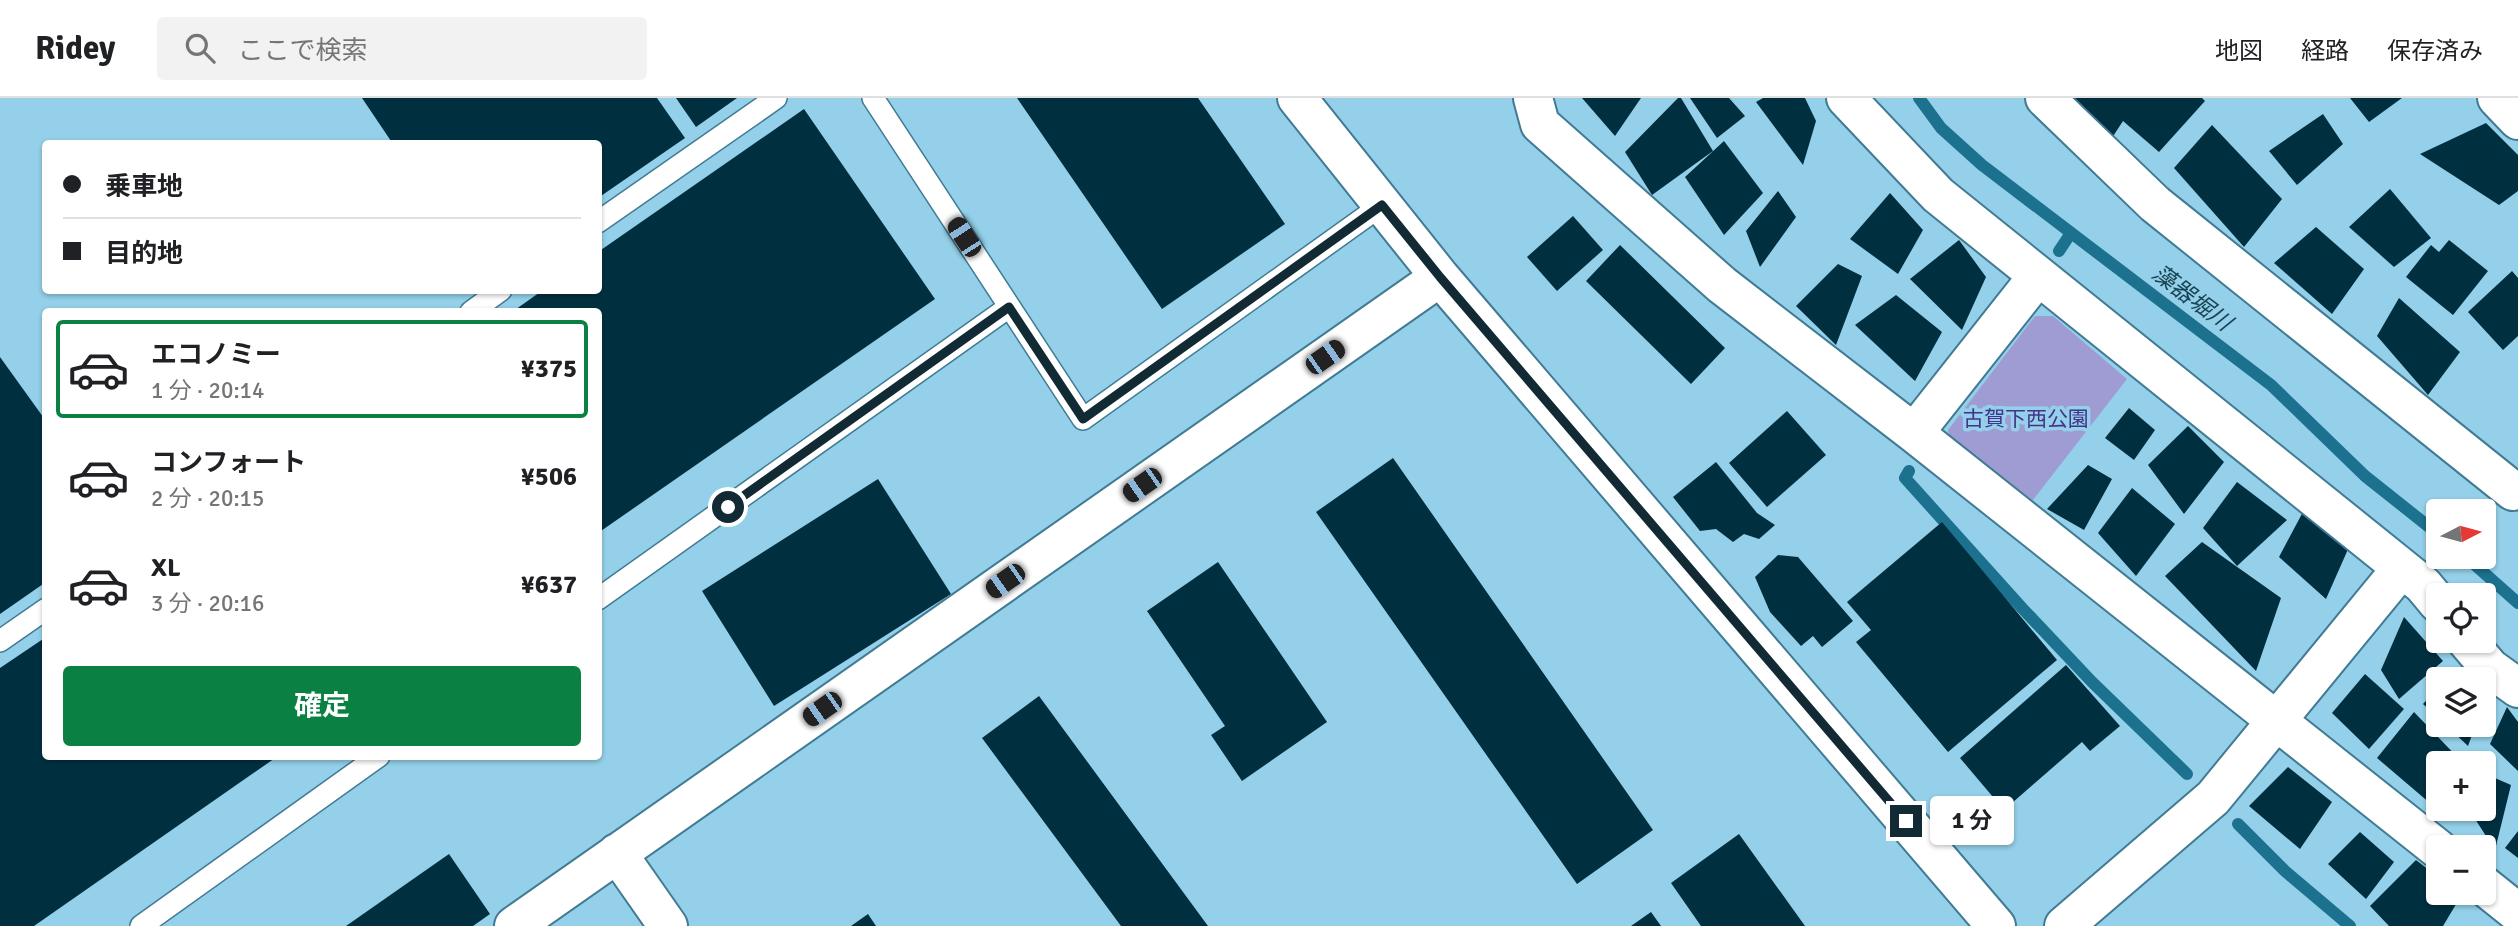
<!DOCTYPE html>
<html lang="ja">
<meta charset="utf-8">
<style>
body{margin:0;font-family:Signika,"Noto Sans JP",sans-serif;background:#f2f2f2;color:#202124;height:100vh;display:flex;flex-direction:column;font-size:26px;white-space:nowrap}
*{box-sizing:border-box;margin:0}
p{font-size:23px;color:#757577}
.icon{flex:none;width:38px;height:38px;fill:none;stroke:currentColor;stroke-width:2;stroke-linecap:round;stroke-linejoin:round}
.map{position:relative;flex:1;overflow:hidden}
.details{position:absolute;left:42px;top:210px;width:560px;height:452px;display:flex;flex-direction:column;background:#fff;border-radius:7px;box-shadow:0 2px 5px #0004}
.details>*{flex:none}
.banner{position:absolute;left:42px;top:42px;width:560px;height:154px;border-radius:7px;box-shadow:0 2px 5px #0004;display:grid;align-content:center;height:154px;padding:0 21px;background:#fff}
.needle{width:46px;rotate:84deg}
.controls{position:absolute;left:2426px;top:401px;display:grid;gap:14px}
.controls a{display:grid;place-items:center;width:70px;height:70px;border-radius:7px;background:#fff;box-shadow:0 2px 5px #0004;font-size:35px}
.end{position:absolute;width:32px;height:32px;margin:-16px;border:9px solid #122a34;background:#fff;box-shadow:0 0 0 4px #fff}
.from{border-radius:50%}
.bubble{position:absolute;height:49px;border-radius:7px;background:#fff;box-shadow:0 2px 5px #0004;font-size:23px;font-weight:700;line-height:49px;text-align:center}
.car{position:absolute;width:21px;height:42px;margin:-21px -10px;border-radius:9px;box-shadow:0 0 5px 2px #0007;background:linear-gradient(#222 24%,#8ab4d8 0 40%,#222 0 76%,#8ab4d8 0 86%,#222 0)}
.banner b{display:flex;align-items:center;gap:24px;height:66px;font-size:26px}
.banner b+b{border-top:2px solid #e0e0e0}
.banner i{width:18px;height:18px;background:#202124}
ul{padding:12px 0 0;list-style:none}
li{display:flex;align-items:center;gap:21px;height:98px;margin:0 14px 10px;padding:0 7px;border:4px solid transparent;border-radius:7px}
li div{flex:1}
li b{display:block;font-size:26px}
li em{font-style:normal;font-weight:700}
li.current{border-color:#0b8043}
li>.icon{width:63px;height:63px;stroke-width:1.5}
.cta{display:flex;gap:14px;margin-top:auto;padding:14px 21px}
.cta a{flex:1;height:80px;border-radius:7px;background:#0b8043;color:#fff;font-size:28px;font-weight:700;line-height:80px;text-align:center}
header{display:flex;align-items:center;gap:42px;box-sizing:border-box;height:98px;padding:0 35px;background:#fff;border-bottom:2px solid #e0e0e0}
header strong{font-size:33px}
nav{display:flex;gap:38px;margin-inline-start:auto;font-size:24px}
.search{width:490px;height:63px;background:#f2f2f2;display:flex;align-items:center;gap:18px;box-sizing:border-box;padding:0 24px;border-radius:7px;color:#757577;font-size:26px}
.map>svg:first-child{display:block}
.green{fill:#9f9cd4}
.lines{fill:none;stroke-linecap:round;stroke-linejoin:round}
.stream{stroke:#1c718e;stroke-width:12}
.building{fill:#003040}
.lane-casing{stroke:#417b93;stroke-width:24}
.street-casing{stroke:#417b93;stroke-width:42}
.lane{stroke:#fff;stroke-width:21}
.street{stroke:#fff;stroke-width:38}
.route{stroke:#122a34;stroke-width:9}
.labels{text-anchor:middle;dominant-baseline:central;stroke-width:7;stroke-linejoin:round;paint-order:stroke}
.park-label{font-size:21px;fill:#44338b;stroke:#94d0e9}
.water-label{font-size:23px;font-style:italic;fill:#184455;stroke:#94d0e9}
</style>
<header>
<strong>Ridey</strong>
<div class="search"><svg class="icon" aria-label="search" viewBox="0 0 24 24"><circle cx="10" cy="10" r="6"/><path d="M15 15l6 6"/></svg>ここで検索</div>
<nav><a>地図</a><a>経路</a><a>保存済み</a></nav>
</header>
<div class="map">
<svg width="2518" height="828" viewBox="0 0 2518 828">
<rect width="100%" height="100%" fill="#94d0e9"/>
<path class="green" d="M 2035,218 L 2053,218 L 2127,281 L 2029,407 L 1951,347 L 1948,332 Z"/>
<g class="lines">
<path class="stream" d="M 1919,0 L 1941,30 L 1982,67 L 2271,287 L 2365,378 L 2438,436
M 2059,153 L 2071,135
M 1909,373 L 1905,380 L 2022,510 L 2092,584 L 2187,676
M 2465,458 L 2518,505
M 2238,726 L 2285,773 L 2350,828"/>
</g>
<path class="building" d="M 362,0 L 657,0 L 685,40 L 598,100 L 598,46 L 393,46 Z
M 676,0 L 737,0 L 696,29 Z
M 1017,0 L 1198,0 L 1285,126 L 1162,211 Z
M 1582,0 L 1641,0 L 1615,38 Z
M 1678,0 L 1681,0 L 1713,53 L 1652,97 L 1625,54 Z
M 1690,0 L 1729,0 L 1745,18 L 1717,40 Z
M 1763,0 L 1805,0 L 1816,23 L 1803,67 L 1756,4 Z
M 2061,0 L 2202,0 L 2205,3 L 2159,54 L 2123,23 L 2106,49 Z
M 2350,0 L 2402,0 L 2369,24 Z
M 804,11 L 935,201 L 598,435 L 598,214 L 512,214 L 543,192 L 598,192 L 598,154 Z
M 2323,16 L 2343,46 L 2297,87 L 2269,53 Z
M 2486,25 L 2518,57 L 2518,93 L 2499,107 L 2420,56 Z
M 2212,27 L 2282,101 L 2244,149 L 2174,70 Z
M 1724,43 L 1763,95 L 1724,137 L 1685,79 Z
M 2390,91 L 2431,140 L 2394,169 L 2349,129 Z
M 1778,93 L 1796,119 L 1760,169 L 1746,133 Z
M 1890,95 L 1923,132 L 1898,176 L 1850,141 Z
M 1573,118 L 1603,152 L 1557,193 L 1527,159 Z
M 2316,129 L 2364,171 L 2332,216 L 2274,165 Z
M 1959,142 L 1986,179 L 1962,232 L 1910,181 Z
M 2449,142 L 2488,173 L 2453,217 L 2406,179 L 2431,147 L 2439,154 Z
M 1620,147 L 1725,250 L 1691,286 L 1586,183 Z
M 1838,166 L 1862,178 L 1836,247 L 1796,208 Z
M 2512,173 L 2518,180 L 2518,238 L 2503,252 L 2468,214 Z
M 1896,197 L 1942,234 L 1915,283 L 1855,227 Z
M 2399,200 L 2460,254 L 2428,297 L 2377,238 Z
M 0,259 L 46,323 L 46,484 L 0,516 Z
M 2129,310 L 2155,332 L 2134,362 L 2105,340 Z
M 1787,313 L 1826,357 L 1767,409 L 1729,365 Z
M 2188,328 L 2224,364 L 2184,416 L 2148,367 Z
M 1393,360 L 1653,732 L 1577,786 L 1316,414 Z
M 1716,364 L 1757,415 L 1775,427 L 1759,441 L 1744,436 L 1733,444 L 1716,431 L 1700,433 L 1673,399 Z
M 2088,367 L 2112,381 L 2084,432 L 2047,411 Z
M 878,381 L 951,496 L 774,608 L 702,493 Z
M 2237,384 L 2287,422 L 2237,468 L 2203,430 Z
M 2132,390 L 2175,426 L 2136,478 L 2098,435 Z
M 2304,412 L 2349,449 L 2326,501 L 2279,459 Z
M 1942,424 L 2057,562 L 1948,654 L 1856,544 L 1871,532 L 1847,504 Z
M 2202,444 L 2281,500 L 2256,573 L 2165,478 Z
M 1778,457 L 1798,459 L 1853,523 L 1822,549 L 1813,538 L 1801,548 L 1770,514 L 1755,479 Z
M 1218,464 L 1327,624 L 1242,683 L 1211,637 L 1225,628 L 1147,513 Z
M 2404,519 L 2443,563 L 2399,601 L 2381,572 Z
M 46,539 L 46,658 L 278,658 L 34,828 L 0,828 L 0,570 Z
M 2066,567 L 2120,628 L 2090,653 L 2082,644 L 2004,712 L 1960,660 Z
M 2365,576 L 2404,611 L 2369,651 L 2332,615 Z
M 2438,590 L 2438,620 L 2423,606 Z
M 1039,598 L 1208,828 L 1121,828 L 982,640 Z
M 2507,609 L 2518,624 L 2518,673 L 2490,646 Z
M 2414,614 L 2463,665 L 2438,665 L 2438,698 L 2431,706 L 2377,660 Z
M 2445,626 L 2476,626 L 2468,648 Z
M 2288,669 L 2332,704 L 2300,751 L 2249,708 Z
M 2488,677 L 2511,687 L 2495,752 L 2468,710 L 2483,710 L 2483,683 Z
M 2518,733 L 2518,760 L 2505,750 Z
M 2360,734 L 2394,764 L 2366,801 L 2328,766 Z
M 1739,736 L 1805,828 L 1701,828 L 1671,785 Z
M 449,756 L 490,816 L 473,828 L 346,828 Z
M 2416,762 L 2438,779 L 2438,794 L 2457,794 L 2461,798 L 2443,828 L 2389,828 L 2370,808 Z
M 1651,814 L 1661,828 L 1631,828 Z
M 868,816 L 876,828 L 851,828 Z"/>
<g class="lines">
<defs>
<path id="lane" d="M 873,0 L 1083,321 L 1382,107
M 598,124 L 776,0
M 471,214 L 501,192
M 598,501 L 1009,209
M 0,543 L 46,511
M 141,828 L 379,658"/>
<path id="street" d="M 1297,0 L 1440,179 L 1996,828
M 1533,0 L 1540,26 L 1722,187 L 1914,335 L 2438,751
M 1846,0 L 1938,97 L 2423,487 L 2438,505
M 2045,0 L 2155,106 L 2513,393
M 2497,0 L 2518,22
M 1914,335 L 2038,178
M 2466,542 L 2490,570 L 2518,590
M 617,755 L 668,828
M 2483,787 L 2518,815
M 514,828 L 1440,179
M 2064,828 L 2213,700 L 2401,471"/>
</defs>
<use href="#lane" class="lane-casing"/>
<use href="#street" class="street-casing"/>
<use href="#lane" class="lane"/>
<use href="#street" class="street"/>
</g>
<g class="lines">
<path class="route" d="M 728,409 L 1009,209 L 1083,321 L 1382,107 L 1440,179 L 1906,723"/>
</g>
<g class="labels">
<g class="park-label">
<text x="2026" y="321">古賀下西公園</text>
</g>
<g class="water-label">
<text transform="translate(2192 200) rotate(37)">藻器堀川</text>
</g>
</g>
</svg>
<div class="controls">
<a><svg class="needle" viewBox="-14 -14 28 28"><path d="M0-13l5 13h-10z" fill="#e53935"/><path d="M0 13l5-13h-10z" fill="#757577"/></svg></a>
<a><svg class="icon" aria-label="locate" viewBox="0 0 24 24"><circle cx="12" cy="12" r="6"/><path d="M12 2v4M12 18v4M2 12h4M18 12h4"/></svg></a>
<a><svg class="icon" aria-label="layers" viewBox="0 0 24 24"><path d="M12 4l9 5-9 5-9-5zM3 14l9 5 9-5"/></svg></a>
<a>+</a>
<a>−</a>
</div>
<i class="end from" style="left:728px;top:409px"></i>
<i class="end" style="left:1906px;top:723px"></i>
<div class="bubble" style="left:1930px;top:698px;width:84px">1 分</div>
<i class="car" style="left:964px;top:139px;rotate:327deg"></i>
<i class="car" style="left:1325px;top:259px;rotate:55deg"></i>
<i class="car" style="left:1142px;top:387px;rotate:235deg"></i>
<i class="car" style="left:1005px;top:483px;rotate:235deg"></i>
<i class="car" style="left:822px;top:611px;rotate:235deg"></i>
<div class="banner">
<b><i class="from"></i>乗車地</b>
<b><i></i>目的地</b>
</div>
<section class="details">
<ul>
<li class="current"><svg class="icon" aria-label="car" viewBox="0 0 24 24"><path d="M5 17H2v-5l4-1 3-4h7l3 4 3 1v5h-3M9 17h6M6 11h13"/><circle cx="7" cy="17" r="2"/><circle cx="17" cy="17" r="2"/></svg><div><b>エコノミー</b><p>1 分 · 20:14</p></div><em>¥375</em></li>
<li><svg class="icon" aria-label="car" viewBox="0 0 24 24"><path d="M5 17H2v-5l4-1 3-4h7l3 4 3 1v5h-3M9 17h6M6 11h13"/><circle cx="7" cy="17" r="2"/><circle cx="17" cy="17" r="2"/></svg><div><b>コンフォート</b><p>2 分 · 20:15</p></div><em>¥506</em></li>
<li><svg class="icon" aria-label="car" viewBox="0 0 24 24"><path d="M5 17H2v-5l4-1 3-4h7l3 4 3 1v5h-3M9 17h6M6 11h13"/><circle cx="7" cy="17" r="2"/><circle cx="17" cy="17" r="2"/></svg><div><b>XL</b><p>3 分 · 20:16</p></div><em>¥637</em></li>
</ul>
<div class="cta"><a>確定</a></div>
</section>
</div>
